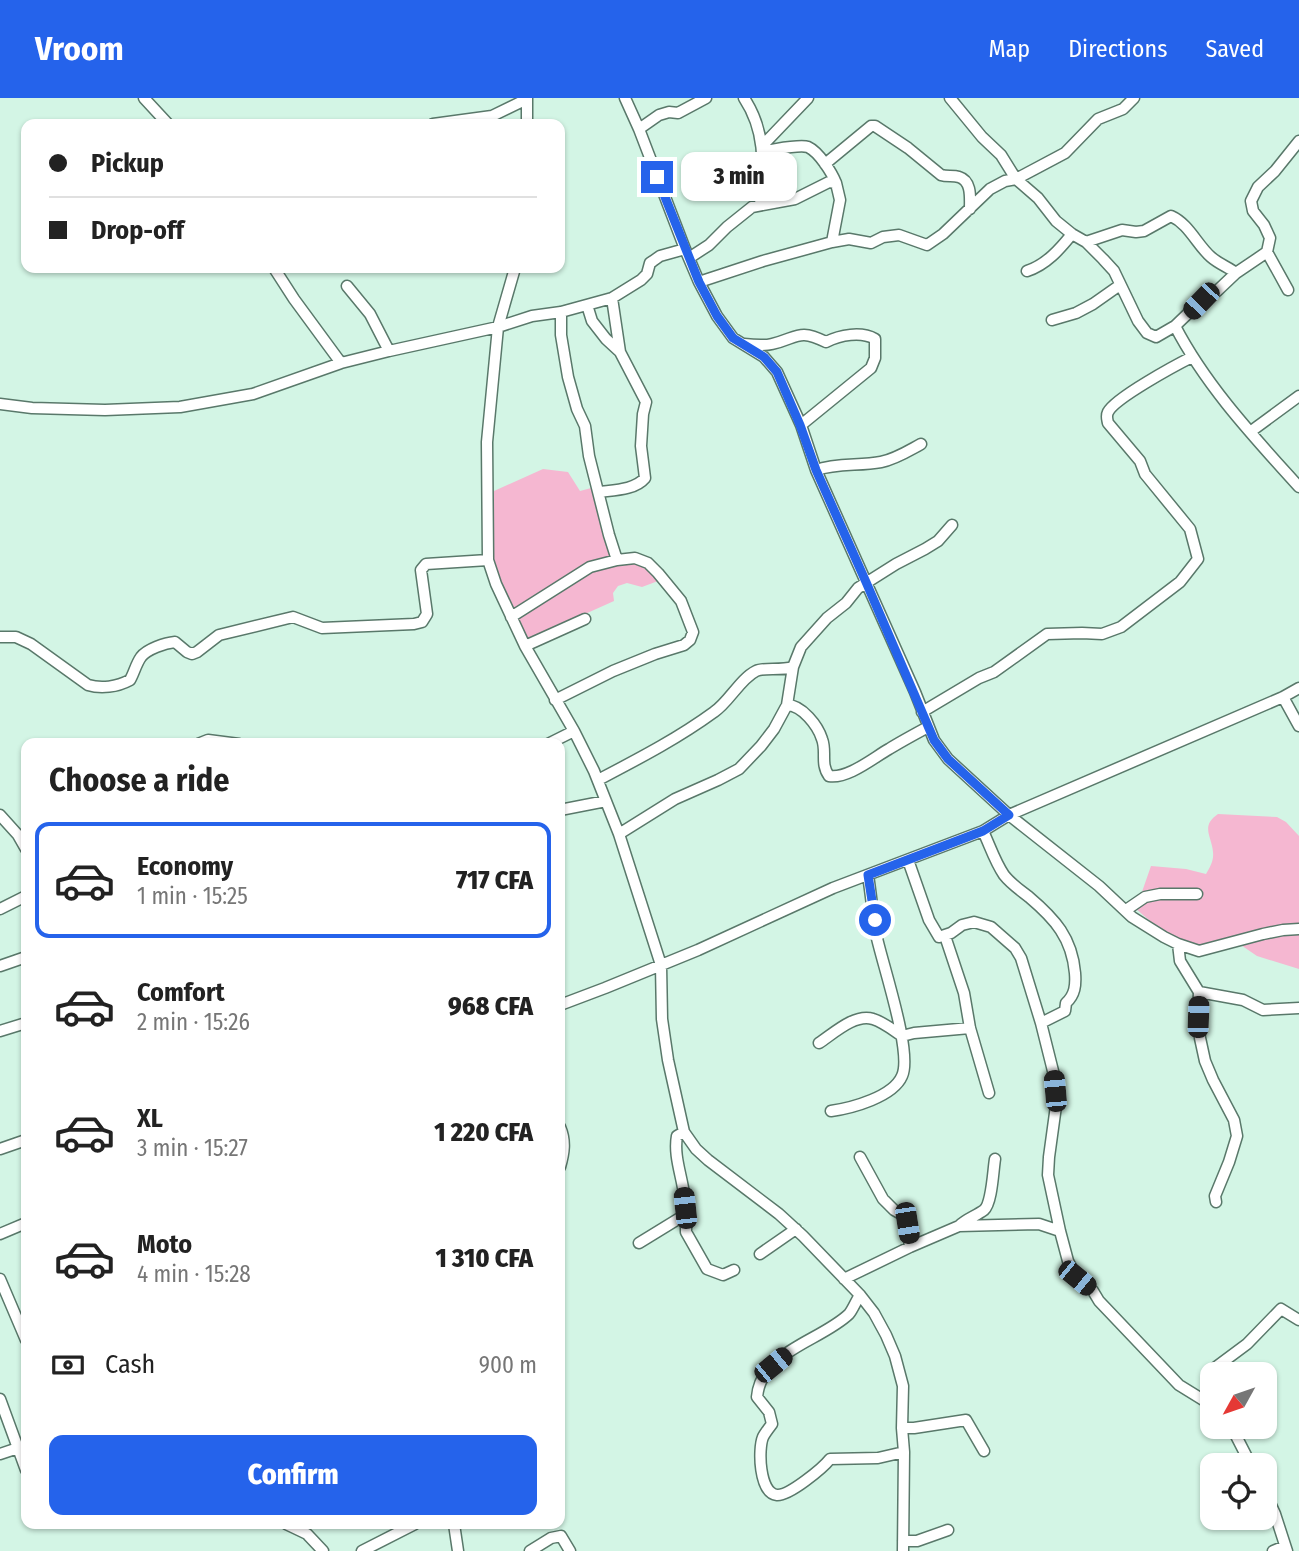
<!DOCTYPE html>
<meta charset="utf-8">
<style>
body{margin:0;font-family:"Fira Sans Condensed",sans-serif;background:#f2f2f2;color:#222;height:100vh;display:flex;flex-direction:column;font-size:26px;white-space:nowrap}
*{box-sizing:border-box;margin:0}
p{font-size:23px;color:#767676}
.icon{flex:none;width:38px;height:38px;fill:none;stroke:currentColor;stroke-width:2;stroke-linecap:round;stroke-linejoin:round}
.map{position:relative;flex:1;overflow:hidden}
.drawer{position:absolute;left:21px;top:640px;width:544px;height:791px;display:flex;flex-direction:column;background:#fff;border-radius:14px;box-shadow:0 2px 5px #0004}
.drawer>*{flex:none}
.top-card{position:absolute;left:21px;top:21px;width:544px;height:154px;border-radius:14px;box-shadow:0 2px 5px #0004;display:grid;align-content:center;height:154px;padding:0 28px;background:#fff}
.needle{width:46px;rotate:230deg}
.buttons{position:absolute;left:1200px;top:1264px;display:grid;gap:14px}
.buttons a{display:grid;place-items:center;width:77px;height:77px;border-radius:14px;background:#fff;box-shadow:0 2px 5px #0004;font-size:35px}
.end{position:absolute;width:32px;height:32px;margin:-16px;border:9px solid #2563eb;background:#fff;box-shadow:0 0 0 4px #fff}
.from{border-radius:50%}
.bubble{position:absolute;height:49px;border-radius:14px;background:#fff;box-shadow:0 2px 5px #0004;font-size:23px;font-weight:800;line-height:49px;text-align:center}
.car{position:absolute;width:21px;height:42px;margin:-21px -10px;border-radius:9px;box-shadow:0 0 5px 2px #0007;background:linear-gradient(#222 24%,#8ab4d8 0 40%,#222 0 76%,#8ab4d8 0 86%,#222 0)}
.top-card b{display:flex;align-items:center;gap:24px;height:66px;font-size:26px}
.top-card b+b{border-top:2px solid #e0e0e0}
.top-card i{width:18px;height:18px;background:#222}
ul{padding:0;list-style:none}
li{display:flex;align-items:center;gap:21px;height:116px;margin:0 14px 10px;padding:0 14px;border:4px solid transparent;border-radius:14px}
li div{flex:1}
li b{display:block;font-size:26px}
li em{font-style:normal;font-weight:800}
li.current{border-color:#2563eb}
li>.icon{width:63px;height:63px;stroke-width:1.5}
h2{padding:0 28px;font-size:32px;line-height:84px}
.pay{display:flex;align-items:center;gap:18px;height:77px;padding:0 28px;font-size:26px}
.pay p{margin-inline-start:auto}
.action{display:flex;gap:14px;margin-top:auto;padding:14px 28px}
.action a{flex:1;height:80px;border-radius:14px;background:#2563eb;color:#fff;font-size:28px;font-weight:800;line-height:80px;text-align:center}
header{display:flex;align-items:center;gap:42px;box-sizing:border-box;height:98px;padding:0 35px;background:#2563eb;color:#fff}
header strong{font-size:33px}
nav{display:flex;gap:38px;margin-inline-start:auto;font-size:24px}
.map>svg:first-child{display:block}
.green{fill:#f5b7d1}
.lines{fill:none;stroke-linecap:round;stroke-linejoin:round}
.minor-casing{stroke:#59786a;stroke-width:13}
.minor{stroke:#fff;stroke-width:10}
.route{stroke:#2563eb;stroke-width:9}
</style>
<header>
<strong>Vroom</strong>
<nav><a>Map</a><a>Directions</a><a>Saved</a></nav>
</header>
<div class="map">
<svg width="1299" height="1453" viewBox="0 0 1299 1453">
<rect width="100%" height="100%" fill="#d3f5e5"/>
<path class="green" d="M 543,371 L 568,374 L 580,393 L 595,389 L 612,460 L 513,513 L 493,461 L 494,393 Z
M 633,465 L 646,469 L 658,483 L 642,489 L 627,485 L 618,488 L 613,495 L 614,503 L 527,542 L 518,520 L 590,473 L 614,467 Z
M 1218,716 L 1277,719 L 1286,724 L 1299,738 L 1299,871 L 1257,858 L 1232,841 C 1223,844 1213,848 1204,849 C 1181,852 1153,825 1136,811 L 1151,768 L 1186,771 L 1206,776 C 1210,769 1214,763 1213,754 C 1212,739 1200,728 1218,716 Z"/>
<g class="lines">
<defs>
<path id="minor" d="M 144,0 L 168,26
M 625,0 L 639,31 L 685,151 L 699,184 L 717,218 L 733,240 L 764,259 L 777,274 L 801,327 L 816,372 L 915,594 L 934,642 L 948,661 L 1009,717 L 1099,788 L 1132,819 L 1164,839 L 1178,846 L 1199,853 L 1263,836 L 1283,832 L 1299,831
M 744,0 C 767,35 763,68 760,107
M 950,0 L 982,39 L 1001,57 L 1016,81 L 1038,100 L 1056,123 L 1072,136 L 1086,144 L 1103,161 L 1114,173 L 1138,223 L 1147,235 L 1156,239 L 1175,228 L 1201,203 L 1217,193 L 1236,175 L 1267,154 L 1270,140 L 1264,127 L 1253,113 L 1251,103 L 1258,89 L 1275,73 L 1299,43
M 433,26 L 492,18 L 527,1
M 527,26 L 527,0
M 639,31 L 659,17 L 669,14 L 678,15 L 706,0
M 763,47 L 808,0
M 763,53 C 774,52 799,46 808,49 C 819,54 832,75 836,85
M 825,66 L 871,28 L 875,28 L 908,50 L 941,77 C 947,79 953,77 959,79 C 972,83 970,100 970,111
M 1086,144 L 1122,132 L 1136,134 L 1144,133 L 1171,118 C 1189,126 1197,147 1211,159 C 1219,166 1228,169 1236,175
M 1267,154 L 1288,192
M 689,160 L 709,147 L 727,129 L 752,109 L 795,101 L 829,84 L 836,85 L 840,102 L 832,144
M 274,170 L 294,201 L 341,265
M 515,170 L 498,229 L 487,344 L 488,462 L 496,486 L 525,548 L 574,633 L 594,673 L 619,736 L 661,867 L 662,921 L 668,962 L 684,1034 L 696,1051 L 708,1062 L 779,1116 L 803,1138 L 860,1197 L 874,1215 L 886,1237 L 895,1258 L 903,1288 L 902,1330 L 904,1354 L 903,1453
M 1027,173 C 1046,167 1060,151 1072,136
M 699,184 L 763,163 L 832,144 L 849,141 L 871,145 L 883,139 L 899,137 L 927,147 L 943,136 L 990,91 L 1005,83 L 1016,81 L 1065,55 L 1098,21 L 1123,11 L 1134,0
M 347,188 L 370,216 L 389,253
M 587,207 L 592,223 L 606,241 L 619,253
M 561,214 L 561,237 L 568,279 L 577,311 L 585,328 L 589,358 L 609,437 L 617,462
M 1052,222 L 1076,215 L 1093,206 L 1120,187
M 1175,228 C 1206,288 1254,339 1299,389
M 744,246 C 753,247 764,248 772,246 C 798,240 798,230 826,244 C 840,237 861,233 875,241 L 875,260 L 871,270 L 801,327
M 0,306 L 32,310 L 105,312 L 180,309 L 253,296 L 341,265 L 389,253 L 498,229 L 532,218 L 561,214 L 612,200 L 641,182 L 647,176 L 650,165 L 653,163 L 660,158 L 685,151
M 1250,334 L 1299,298
M 816,372 C 837,365 859,368 881,364 C 896,361 908,353 921,346
M 599,394 C 614,392 635,392 645,380 L 641,348 L 643,316 L 646,304 L 620,254 L 612,200
M 511,519 L 590,469 L 617,462 L 635,460 L 648,465 L 658,475 L 681,503 L 693,534 L 690,542 L 684,547 L 655,556 L 613,573 L 555,602
M 0,539 L 16,539 L 31,546 L 88,587 C 101,591 117,589 130,582 C 134,575 136,566 141,559 C 147,551 165,545 175,544 L 187,554 L 192,556 L 197,554 L 219,537 L 293,519 L 322,530 L 414,526 L 422,524 L 427,516 L 421,472 L 426,466 L 488,462
M 525,548 L 585,521
M 1283,599 L 1299,628
M 787,607 C 802,607 818,628 822,641 C 827,654 820,666 829,678 C 848,681 873,660 889,651 C 902,643 915,636 928,629
M 922,614 L 979,580 L 994,574 L 1047,536 L 1082,535 L 1102,536 L 1121,529 L 1180,484 L 1198,461 L 1190,431 L 1145,376 L 1140,363 L 1108,325 C 1107,320 1106,318 1108,314 C 1115,300 1176,267 1192,259
M 198,646 L 208,642 L 239,646
M 548,646 L 574,633
M 598,682 C 638,661 677,641 714,614 C 729,604 740,581 756,573 C 764,569 780,573 793,569 L 801,549 L 827,520 L 846,505 L 858,490 L 896,466 L 925,451 L 938,443 L 952,427
M 560,712 L 606,703
M 0,717 L 18,737 L 26,751
M 983,733 C 990,748 995,764 1004,777 C 1011,786 1020,792 1029,799 C 1055,821 1072,840 1075,875 C 1076,887 1075,897 1066,905 L 1065,913 L 1041,925
M 619,736 L 675,701 L 718,682 L 739,671 L 761,648 L 774,631 L 787,607 L 793,569
M 908,762 L 929,822 L 939,839 L 951,835 L 962,827 L 974,824 L 991,829 L 1015,850 L 1021,860 L 1041,925 L 1054,977 L 1056,1008 L 1049,1059 L 1048,1077 L 1060,1133 L 1068,1163 L 1077,1180 L 1093,1193 L 1099,1203 L 1179,1287 L 1213,1308
M 0,811 L 26,798
M 1126,812 L 1145,799 L 1160,796 L 1197,796
M 945,838 L 964,895 L 970,930 L 989,995
M 1178,846 L 1180,863 L 1199,894 L 1198,919 L 1200,940 L 1205,963 L 1213,982 L 1234,1022 L 1237,1038 L 1229,1064 L 1215,1098 L 1216,1104
M 0,868 L 26,859
M 1199,894 L 1243,902 L 1263,912 L 1299,910
M 560,907 L 605,890 L 698,852 L 833,790 L 983,733 L 1009,717 L 1283,599 L 1299,590
M 0,933 L 26,925
M 819,945 C 833,936 855,915 873,921 C 883,924 893,932 902,938 L 914,935 L 970,930
M 831,1013 C 852,1010 893,999 902,978 C 913,955 882,865 876,836 C 873,817 871,797 868,777
M 560,1029 C 566,1043 564,1055 560,1069
M 0,1051 L 26,1042
M 860,1059 L 883,1101 L 894,1112 L 903,1117 L 907,1125 L 910,1149
M 683,1118 L 686,1123 L 686,1134 L 707,1171 L 723,1177 L 734,1172
M 959,1128 C 966,1121 976,1118 984,1112 C 992,1105 993,1073 995,1061
M 0,1136 L 26,1125
M 639,1145 L 683,1118 C 690,1093 672,1065 677,1038 L 684,1034
M 760,1156 L 796,1131
M 0,1181 L 26,1242
M 844,1181 L 910,1149 L 959,1128 L 1039,1126 L 1060,1133
M 860,1197 C 856,1203 853,1211 849,1216 C 821,1243 761,1253 757,1299 L 769,1314 L 772,1326 C 769,1330 765,1335 763,1339 C 758,1351 759,1395 777,1397 C 789,1398 823,1370 830,1361 L 878,1360 L 904,1354
M 1208,1275 L 1247,1246 L 1281,1211 L 1299,1222
M 0,1301 L 26,1372
M 1231,1328 L 1251,1367
M 902,1330 L 914,1330 L 966,1322 L 984,1353
M 0,1356 L 18,1350
M 1265,1394 L 1275,1416 L 1287,1453
M 286,1426 L 307,1436 L 323,1453
M 454,1426 L 458,1453
M 903,1443 L 917,1443 L 948,1432
M 362,1453 L 415,1426
M 530,1453 L 551,1440 L 561,1438 L 570,1453
M 1273,1453 L 1285,1448"/>
</defs>
<use href="#minor" class="minor-casing"/>
<use href="#minor" class="minor"/>
</g>
<g class="lines">
<path class="route" d="M 657,79 L 699,184 L 717,218 L 733,240 L 764,259 L 777,274 L 800,327 L 816,372 L 866,484 L 934,642 L 948,661 L 1009,717 L 983,733 L 868,777 L 875,822"/>
</g>
</svg>
<div class="buttons">
<a><svg class="needle" viewBox="-14 -14 28 28"><path d="M0-13l5 13h-10z" fill="#e53935"/><path d="M0 13l5-13h-10z" fill="#767676"/></svg></a>
<a><svg class="icon" aria-label="locate" viewBox="0 0 24 24"><circle cx="12" cy="12" r="6"/><path d="M12 2v4M12 18v4M2 12h4M18 12h4"/></svg></a>
</div>
<i class="end from" style="left:875px;top:822px"></i>
<i class="end" style="left:657px;top:79px"></i>
<div class="bubble" style="left:681px;top:54px;width:116px">3 min</div>
<i class="car" style="left:1201px;top:203px;rotate:224deg"></i>
<i class="car" style="left:1198px;top:919px;rotate:2deg"></i>
<i class="car" style="left:1055px;top:993px;rotate:355deg"></i>
<i class="car" style="left:685px;top:1110px;rotate:354deg"></i>
<i class="car" style="left:907px;top:1125px;rotate:171deg"></i>
<i class="car" style="left:1077px;top:1180px;rotate:129deg"></i>
<i class="car" style="left:773px;top:1267px;rotate:51deg"></i>
<div class="top-card">
<b><i class="from"></i>Pickup</b>
<b><i></i>Drop-off</b>
</div>
<section class="drawer">
<h2>Choose a ride</h2>
<ul>
<li class="current"><svg class="icon" aria-label="car" viewBox="0 0 24 24"><path d="M5 17H2v-5l4-1 3-4h7l3 4 3 1v5h-3M9 17h6M6 11h13"/><circle cx="7" cy="17" r="2"/><circle cx="17" cy="17" r="2"/></svg><div><b>Economy</b><p>1 min · 15:25</p></div><em>717 CFA</em></li>
<li><svg class="icon" aria-label="car" viewBox="0 0 24 24"><path d="M5 17H2v-5l4-1 3-4h7l3 4 3 1v5h-3M9 17h6M6 11h13"/><circle cx="7" cy="17" r="2"/><circle cx="17" cy="17" r="2"/></svg><div><b>Comfort</b><p>2 min · 15:26</p></div><em>968 CFA</em></li>
<li><svg class="icon" aria-label="car" viewBox="0 0 24 24"><path d="M5 17H2v-5l4-1 3-4h7l3 4 3 1v5h-3M9 17h6M6 11h13"/><circle cx="7" cy="17" r="2"/><circle cx="17" cy="17" r="2"/></svg><div><b>XL</b><p>3 min · 15:27</p></div><em>1 220 CFA</em></li>
<li><svg class="icon" aria-label="car" viewBox="0 0 24 24"><path d="M5 17H2v-5l4-1 3-4h7l3 4 3 1v5h-3M9 17h6M6 11h13"/><circle cx="7" cy="17" r="2"/><circle cx="17" cy="17" r="2"/></svg><div><b>Moto</b><p>4 min · 15:28</p></div><em>1 310 CFA</em></li>
</ul>
<div class="pay"><svg class="icon" aria-label="cash" viewBox="0 0 24 24"><path d="M3 7h18v10H3z"/><circle cx="12" cy="12" r="2"/></svg>Cash<p>900 m</p></div>
<div class="action"><a>Confirm</a></div>
</section>
</div>
